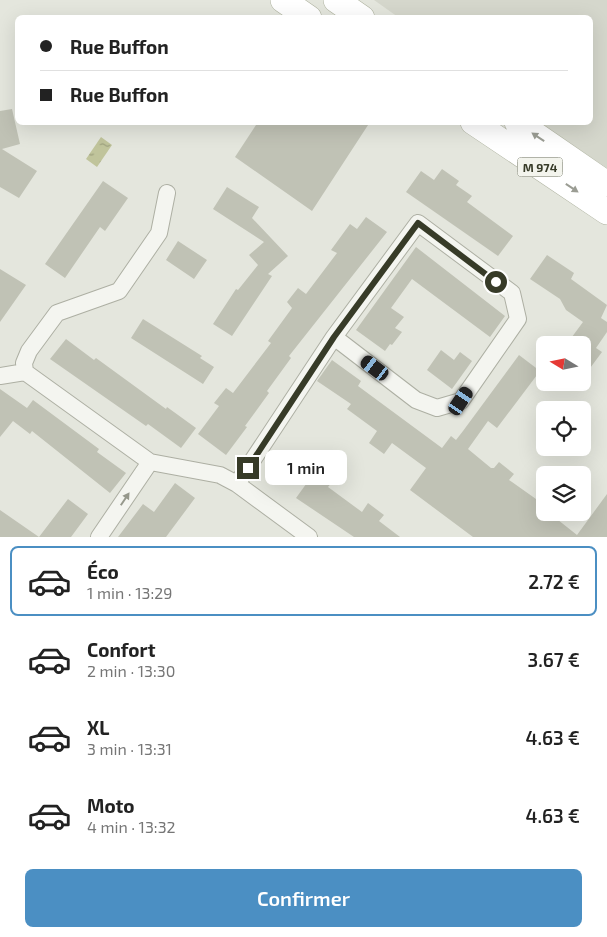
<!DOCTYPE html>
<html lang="fr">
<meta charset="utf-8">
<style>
body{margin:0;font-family:"Exo 2",sans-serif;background:#f6f6f6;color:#222;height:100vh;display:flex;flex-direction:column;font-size:19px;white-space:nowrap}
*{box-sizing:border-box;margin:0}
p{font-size:16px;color:#767676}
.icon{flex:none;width:28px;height:28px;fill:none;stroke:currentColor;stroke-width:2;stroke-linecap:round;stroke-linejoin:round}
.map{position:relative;height:537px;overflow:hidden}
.panel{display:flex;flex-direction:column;background:#fff;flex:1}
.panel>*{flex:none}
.banner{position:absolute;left:15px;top:15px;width:578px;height:110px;border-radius:8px;box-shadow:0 5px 20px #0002;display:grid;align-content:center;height:110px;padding:0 25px;background:#fff}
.needle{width:32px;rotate:280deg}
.buttons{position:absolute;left:536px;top:336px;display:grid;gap:10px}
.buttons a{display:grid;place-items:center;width:55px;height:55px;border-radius:8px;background:#fff;box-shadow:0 5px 20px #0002;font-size:25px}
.end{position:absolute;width:22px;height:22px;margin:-11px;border:6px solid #373b28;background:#fff;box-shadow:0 0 0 2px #fff}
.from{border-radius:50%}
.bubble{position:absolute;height:35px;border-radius:8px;background:#fff;box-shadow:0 5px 20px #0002;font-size:16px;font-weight:600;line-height:35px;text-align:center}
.car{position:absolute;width:15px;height:30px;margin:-15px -8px;border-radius:6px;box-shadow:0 0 4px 1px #0007;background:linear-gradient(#222 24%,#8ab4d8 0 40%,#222 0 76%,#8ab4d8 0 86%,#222 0)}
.banner b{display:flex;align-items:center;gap:18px;height:48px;font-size:19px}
.banner b+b{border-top:1px solid #e0e0e0}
.banner i{width:12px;height:12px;background:#222}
ul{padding:9px 0 0;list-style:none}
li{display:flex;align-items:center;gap:15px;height:70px;margin:0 10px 8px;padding:0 15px;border:2px solid transparent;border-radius:8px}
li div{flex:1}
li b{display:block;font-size:19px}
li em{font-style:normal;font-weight:600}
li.selected{border-color:#4b8fc3}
li>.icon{width:45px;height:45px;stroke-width:1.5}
.primary-button{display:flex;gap:10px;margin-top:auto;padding:10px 25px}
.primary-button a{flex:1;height:58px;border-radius:8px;background:#4b8fc3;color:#fff;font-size:20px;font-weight:600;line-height:58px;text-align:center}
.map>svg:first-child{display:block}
.built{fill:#d5d7cc}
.water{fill:url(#water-ripples)}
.building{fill:#c0c2b5}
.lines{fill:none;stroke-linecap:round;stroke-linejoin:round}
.minor-casing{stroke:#adafa3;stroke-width:18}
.primary-casing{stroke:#adb19e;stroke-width:26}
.minor{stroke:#f4f5f0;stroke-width:16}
.primary{stroke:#fff;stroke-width:25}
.oneway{fill:#9b9d94}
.oneway2{fill:#96988c}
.route{stroke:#373b28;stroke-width:6}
.labels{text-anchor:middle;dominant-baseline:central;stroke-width:4;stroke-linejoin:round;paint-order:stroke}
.shield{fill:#f3f4ed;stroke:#6f7263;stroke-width:1}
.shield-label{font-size:12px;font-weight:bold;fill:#373b28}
</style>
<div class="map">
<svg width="607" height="537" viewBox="0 0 607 537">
<defs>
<pattern id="water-ripples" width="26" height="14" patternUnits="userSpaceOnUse" patternTransform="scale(1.25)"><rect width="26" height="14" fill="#c0c49b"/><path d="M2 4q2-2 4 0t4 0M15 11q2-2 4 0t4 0" fill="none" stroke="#9da07e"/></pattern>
</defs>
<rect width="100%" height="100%" fill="#e4e6dd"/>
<path class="built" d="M 374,0 L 607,0 L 607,168 L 540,123 L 590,122 L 590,18 L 398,17 Z"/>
<path class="water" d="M 101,137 L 112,145 L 97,167 L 86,159 Z"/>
<path class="building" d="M 12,109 L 20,144 L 2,149 L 37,171 L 19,198 L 0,187 L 0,111 Z
M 258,122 L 370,122 L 312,211 L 235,157 Z
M 442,169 L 459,181 L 456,185 L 472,196 L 467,202 L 513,236 L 498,256 L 406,192 L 421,171 L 434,180 Z
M 103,181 L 128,198 L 105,231 L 100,227 L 65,278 L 45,264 Z
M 227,187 L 259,207 L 252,218 L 288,256 L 268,274 L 272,276 L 232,336 L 213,324 L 236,289 L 238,290 L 258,265 L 249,255 L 264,242 L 213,209 Z
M 366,217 L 387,232 L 289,356 L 291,358 L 267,391 L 269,393 L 245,426 L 247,427 L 226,455 L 198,434 L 219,406 L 214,403 L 226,388 L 233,393 L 271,343 L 268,341 L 292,308 L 287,302 L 298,288 L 306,294 L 337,253 L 331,250 L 350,224 L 357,229 Z
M 178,241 L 207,260 L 194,279 L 166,260 Z
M 416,247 L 505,316 L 490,337 L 412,279 L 391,308 L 404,317 L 395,328 L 402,332 L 392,345 L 390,344 L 385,351 L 356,330 Z
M 547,255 L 574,273 L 571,279 L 607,305 L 601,318 L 607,322 L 607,332 L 596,348 L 602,352 L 582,379 L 582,345 L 566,345 L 583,322 L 566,310 L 560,299 L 530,279 Z
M 0,269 L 26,285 L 0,322 Z
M 143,319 L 202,356 L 200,358 L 214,367 L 203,384 L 131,338 Z
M 66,339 L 94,360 L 96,358 L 166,409 L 167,407 L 196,428 L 181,448 L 148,424 L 146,426 L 50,359 Z
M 441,350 L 454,360 L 460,352 L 472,361 L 452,389 L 427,370 Z
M 519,355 L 540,371 L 497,428 L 488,421 L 468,449 L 491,468 L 494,468 L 499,462 L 514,474 L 509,480 L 512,482 L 536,499 L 545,486 L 545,512 L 548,512 L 577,535 L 607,494 L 607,537 L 473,537 L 410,490 L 426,468 L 392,443 L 384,454 L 369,443 L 377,431 L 347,409 L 351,404 L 317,381 L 332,360 L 361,381 L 358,386 L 442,448 L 451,436 L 456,440 L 463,431 Z
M 0,389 L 27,408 L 33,400 L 99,449 L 97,452 L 126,473 L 110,493 L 32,431 L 30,434 L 13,421 L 0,437 Z
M 321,472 L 333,481 L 328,487 L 362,512 L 368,503 L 384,515 L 379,521 L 400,537 L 354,537 L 296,498 L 309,480 L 313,483 Z
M 175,483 L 195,498 L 166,537 L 118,537 L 143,504 L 154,512 Z
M 68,499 L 88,514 L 71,537 L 0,537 L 0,510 L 39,537 Z"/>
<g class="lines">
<defs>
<path id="minor" d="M 25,372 L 24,363 L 29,351 L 57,313 L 119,291 L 159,233 L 167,193
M 0,376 L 25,372 L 150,462 L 220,475 L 237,484 L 309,537
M 237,484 L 334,337 L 418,223 L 512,293 L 518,319 L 461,401 L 437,408 L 416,400 L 334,337
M 99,537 L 150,462"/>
<path id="primary" d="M 283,0 L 309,18
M 336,0 L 362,18
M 473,122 L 607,212
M 517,122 L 607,184"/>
</defs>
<use href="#minor" class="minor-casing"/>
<use href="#primary" class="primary-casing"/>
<use href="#minor" class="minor"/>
<use href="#primary" class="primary"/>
</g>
<defs><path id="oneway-solid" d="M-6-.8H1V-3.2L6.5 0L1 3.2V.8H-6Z" transform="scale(1.25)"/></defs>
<g class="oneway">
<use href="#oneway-solid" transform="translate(538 137) rotate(-146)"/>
<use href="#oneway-solid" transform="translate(572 188) rotate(34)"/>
</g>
<use class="oneway2" href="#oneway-solid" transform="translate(125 499) rotate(-56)"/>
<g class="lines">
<path class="route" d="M 248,468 L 334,337 L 418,223 L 496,282"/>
</g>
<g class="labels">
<rect class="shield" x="517.5" y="157.5" width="45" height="19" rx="4"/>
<g class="shield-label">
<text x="540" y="167">M 974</text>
</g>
</g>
</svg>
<div class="buttons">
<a><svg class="needle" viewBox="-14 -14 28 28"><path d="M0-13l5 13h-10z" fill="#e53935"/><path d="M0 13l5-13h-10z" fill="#767676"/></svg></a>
<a><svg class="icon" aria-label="locate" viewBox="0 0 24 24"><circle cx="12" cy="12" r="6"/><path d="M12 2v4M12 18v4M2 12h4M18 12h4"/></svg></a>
<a><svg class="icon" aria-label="layers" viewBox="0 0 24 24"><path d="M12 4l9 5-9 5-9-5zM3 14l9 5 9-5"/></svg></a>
</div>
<i class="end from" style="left:496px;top:282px"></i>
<i class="end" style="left:248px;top:468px"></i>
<div class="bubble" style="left:265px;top:450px;width:82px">1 min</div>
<i class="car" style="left:375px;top:368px;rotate:307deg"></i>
<i class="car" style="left:461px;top:401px;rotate:34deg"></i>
<div class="banner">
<b><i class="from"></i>Rue Buffon</b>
<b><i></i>Rue Buffon</b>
</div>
</div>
<section class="panel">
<ul>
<li class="selected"><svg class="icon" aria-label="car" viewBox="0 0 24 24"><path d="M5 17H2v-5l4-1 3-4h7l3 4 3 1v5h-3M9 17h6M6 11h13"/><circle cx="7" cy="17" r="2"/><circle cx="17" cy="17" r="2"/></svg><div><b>Éco</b><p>1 min · 13:29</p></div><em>2.72 €</em></li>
<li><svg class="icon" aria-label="car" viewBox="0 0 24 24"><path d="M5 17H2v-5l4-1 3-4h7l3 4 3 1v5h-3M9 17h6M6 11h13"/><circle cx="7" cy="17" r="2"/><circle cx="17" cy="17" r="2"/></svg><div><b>Confort</b><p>2 min · 13:30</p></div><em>3.67 €</em></li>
<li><svg class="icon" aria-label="car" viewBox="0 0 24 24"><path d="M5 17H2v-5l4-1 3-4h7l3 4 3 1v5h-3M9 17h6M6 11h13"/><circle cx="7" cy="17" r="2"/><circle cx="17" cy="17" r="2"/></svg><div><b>XL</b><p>3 min · 13:31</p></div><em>4.63 €</em></li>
<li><svg class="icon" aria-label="car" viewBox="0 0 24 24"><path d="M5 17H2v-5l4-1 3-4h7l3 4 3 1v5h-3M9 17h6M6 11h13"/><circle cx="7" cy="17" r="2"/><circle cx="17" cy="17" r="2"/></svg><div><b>Moto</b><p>4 min · 13:32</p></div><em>4.63 €</em></li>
</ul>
<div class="primary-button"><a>Confirmer</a></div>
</section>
